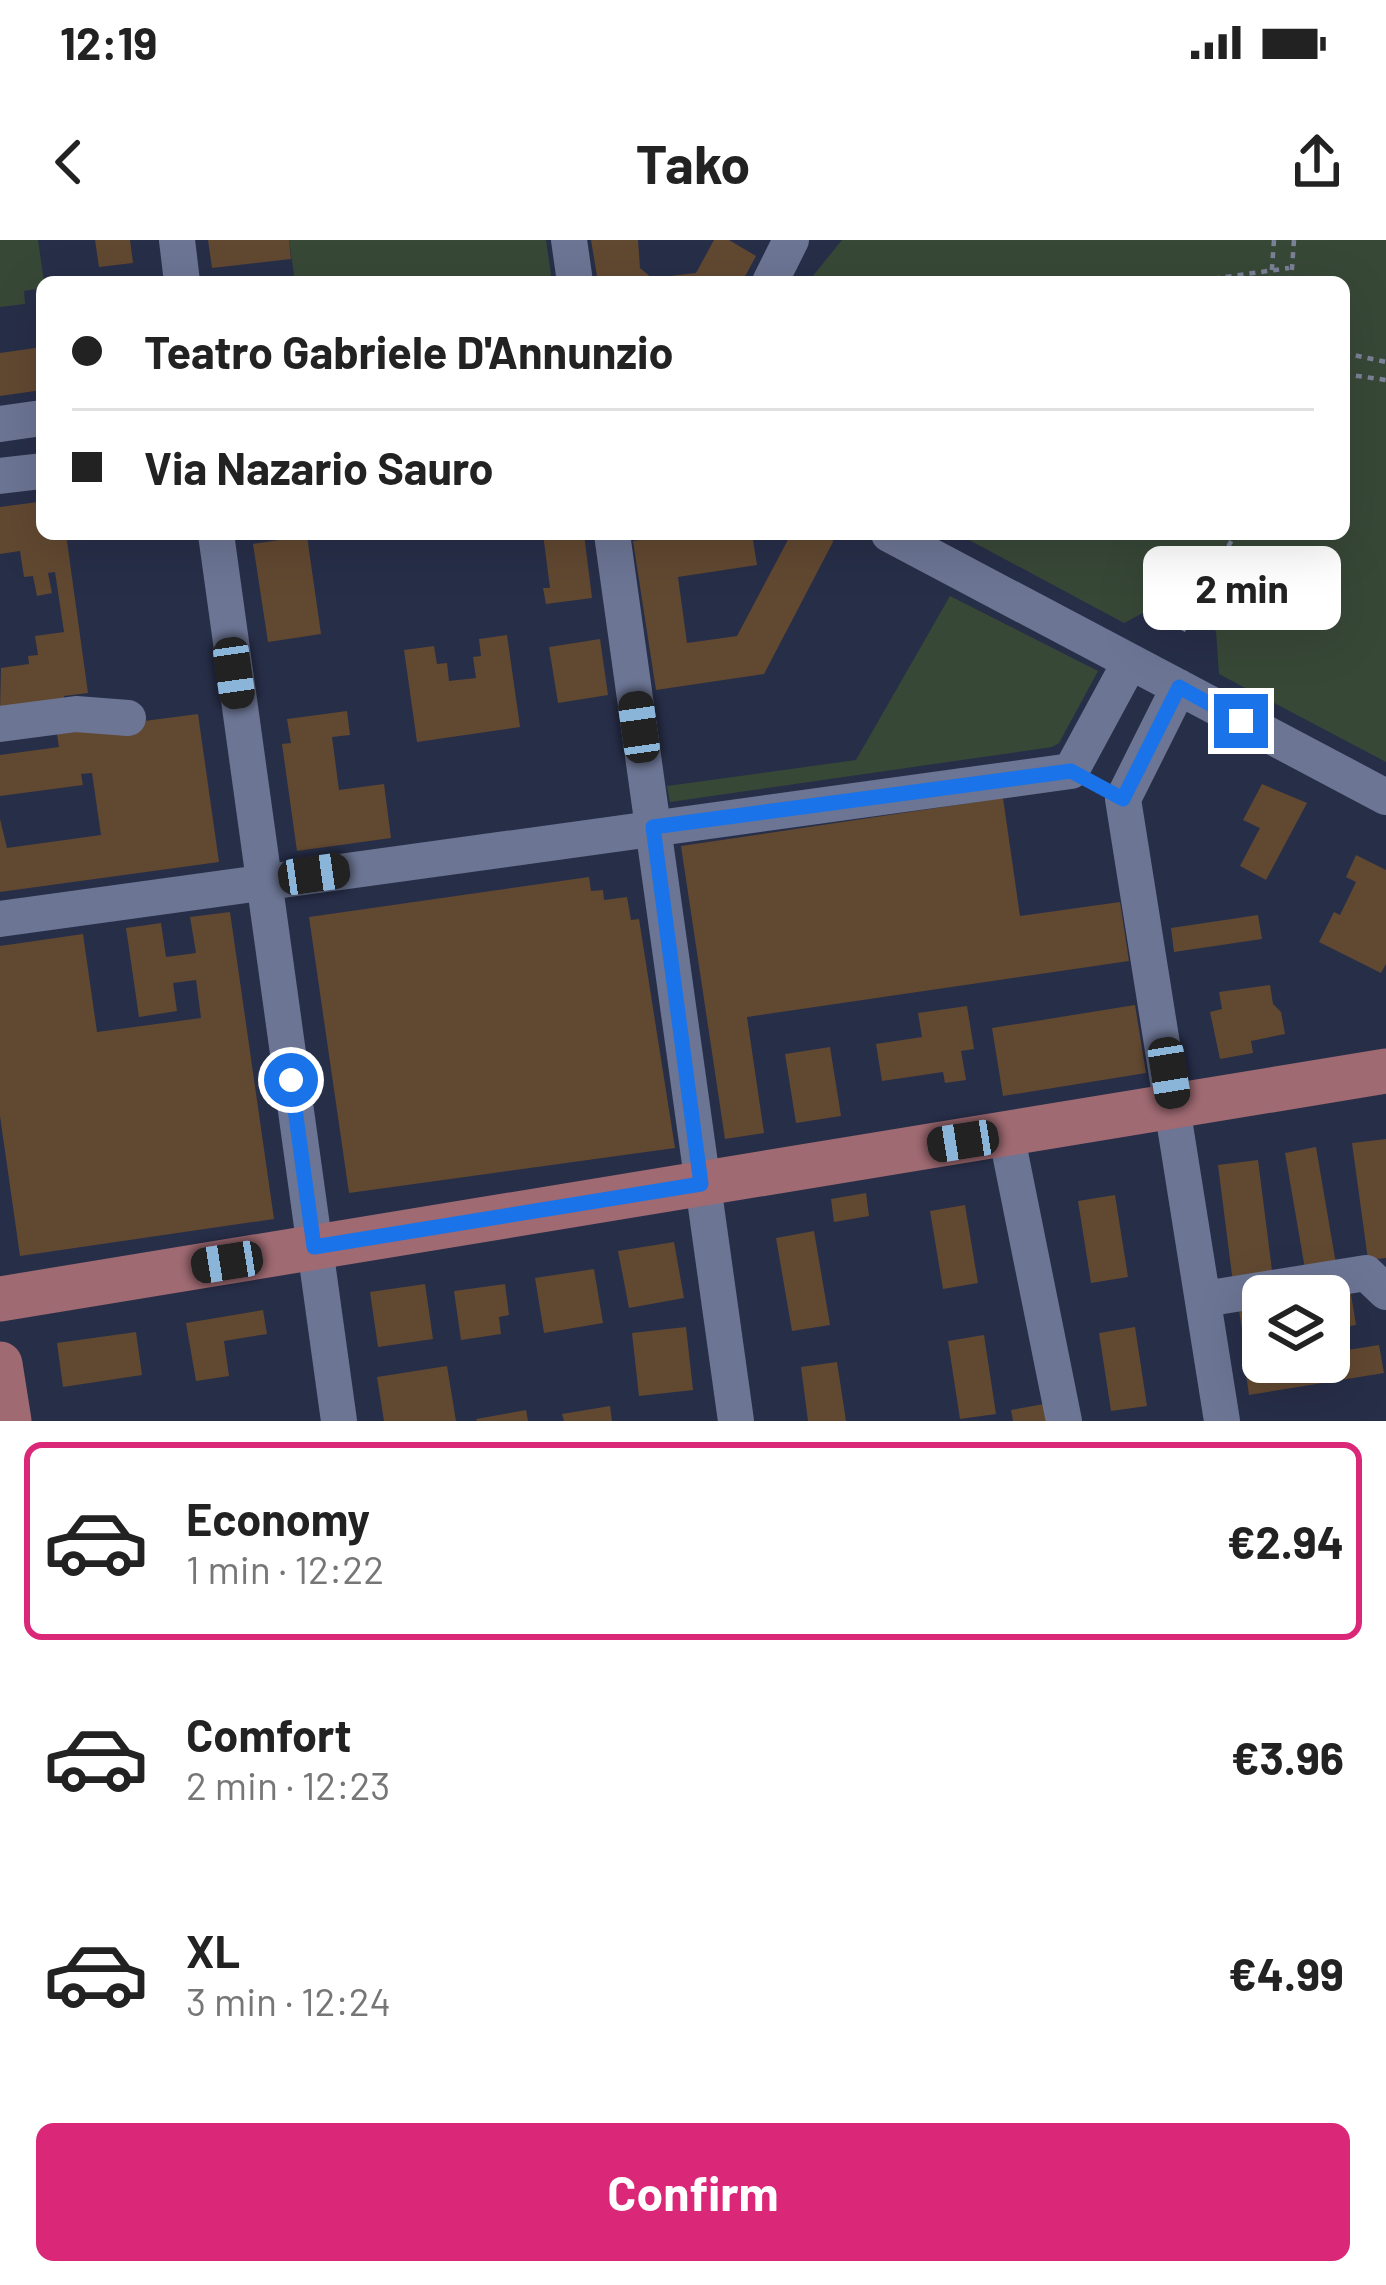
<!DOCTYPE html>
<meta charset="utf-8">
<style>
body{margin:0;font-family:Barlow,sans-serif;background:#f6f6f6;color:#222;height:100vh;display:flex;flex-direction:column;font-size:45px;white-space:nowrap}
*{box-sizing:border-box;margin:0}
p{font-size:39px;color:#767676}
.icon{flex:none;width:66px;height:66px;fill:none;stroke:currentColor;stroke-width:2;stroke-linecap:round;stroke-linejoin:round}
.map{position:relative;height:1181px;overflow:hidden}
.panel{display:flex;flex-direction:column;background:#fff;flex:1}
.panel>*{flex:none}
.hud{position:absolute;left:36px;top:36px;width:1314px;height:264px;border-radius:18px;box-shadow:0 12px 48px #0002;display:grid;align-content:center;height:264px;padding:0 36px;background:#fff}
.controls{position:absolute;left:1242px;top:1035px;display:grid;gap:24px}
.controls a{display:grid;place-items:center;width:108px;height:108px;border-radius:18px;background:#fff;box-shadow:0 12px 48px #0002;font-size:60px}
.end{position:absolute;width:54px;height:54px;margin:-27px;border:15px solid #1a73e8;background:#fff;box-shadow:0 0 0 6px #fff}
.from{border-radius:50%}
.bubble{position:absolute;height:84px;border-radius:18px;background:#fff;box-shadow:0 12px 48px #0002;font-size:39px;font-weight:700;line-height:84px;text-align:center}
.car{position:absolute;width:36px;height:72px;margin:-36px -18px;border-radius:15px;box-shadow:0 0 9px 3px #0007;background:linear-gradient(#222 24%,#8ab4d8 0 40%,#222 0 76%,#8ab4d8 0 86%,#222 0)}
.hud b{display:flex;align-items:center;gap:42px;height:114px;font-size:45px}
.hud b+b{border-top:3px solid #e0e0e0}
.hud i{width:30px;height:30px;background:#222}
ul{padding:21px 0 0;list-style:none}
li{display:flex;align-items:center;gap:36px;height:198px;margin:0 24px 18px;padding:0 12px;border:6px solid transparent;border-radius:18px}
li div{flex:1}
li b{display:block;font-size:45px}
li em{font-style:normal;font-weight:700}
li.on{border-color:#db2777}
li>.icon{width:108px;height:108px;stroke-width:1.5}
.cta{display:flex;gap:24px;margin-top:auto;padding:24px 36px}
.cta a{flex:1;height:138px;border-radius:18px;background:#db2777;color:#fff;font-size:48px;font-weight:700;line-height:138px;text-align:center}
.status{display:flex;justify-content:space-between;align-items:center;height:84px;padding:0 60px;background:#fff;direction:ltr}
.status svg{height:33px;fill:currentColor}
header{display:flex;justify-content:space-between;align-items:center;height:156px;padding:0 36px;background:#fff;font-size:54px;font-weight:700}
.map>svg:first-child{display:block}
.green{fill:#384837}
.building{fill:#614831}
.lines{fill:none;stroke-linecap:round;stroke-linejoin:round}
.path{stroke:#7b8197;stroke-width:4.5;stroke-dasharray:6 6;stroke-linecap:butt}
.minor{stroke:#6c7594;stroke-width:36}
.major{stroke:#9f6a72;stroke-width:45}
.route{stroke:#1a73e8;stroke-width:15}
</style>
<div class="status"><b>12:19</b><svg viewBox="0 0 49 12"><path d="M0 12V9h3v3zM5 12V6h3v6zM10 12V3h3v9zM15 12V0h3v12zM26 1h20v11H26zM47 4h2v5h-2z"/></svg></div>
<header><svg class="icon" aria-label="back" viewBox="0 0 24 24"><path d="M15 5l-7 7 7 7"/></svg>Tako<svg class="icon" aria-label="share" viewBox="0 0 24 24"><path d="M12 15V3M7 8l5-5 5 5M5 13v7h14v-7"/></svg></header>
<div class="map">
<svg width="1386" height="1181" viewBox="0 0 1386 1181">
<rect width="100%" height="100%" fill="#272e48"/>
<path class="green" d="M 0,0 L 38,0 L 44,42 L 42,48 L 24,51 L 25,64 L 0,67 Z
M 289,0 L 546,0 L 552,42 L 295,42 Z
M 842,0 L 1386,0 L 1386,522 L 1219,434 L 1216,391 L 1162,363 L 1124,383 L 958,294 L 1344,294 L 1344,42 L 808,42 Z
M 950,356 L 1098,431 L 1059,503 L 1052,507 L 670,562 L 667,546 L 856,520 Z"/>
<path class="building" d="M 95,0 L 130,0 L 133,23 L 99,27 Z
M 208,0 L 289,0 L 291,19 L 212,28 Z
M 591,0 L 638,0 L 640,28 L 652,38 L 696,33 L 714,0 L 729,0 L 756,16 L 742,42 L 598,42 Z
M 42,107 L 42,150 L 0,156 L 0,113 Z
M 38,262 L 42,294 L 66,294 L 88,453 L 64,456 L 65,464 L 0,472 L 1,428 L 29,424 L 28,416 L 38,415 L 35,396 L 64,392 L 55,332 L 48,333 L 52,353 L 37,356 L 33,336 L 24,337 L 20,311 L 0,314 L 0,267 Z
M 543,294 L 584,294 L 592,358 L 546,364 L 543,348 L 550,348 Z
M 678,294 L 752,294 L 757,325 L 678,337 L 687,403 L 737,396 L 791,294 L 832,294 L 833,302 L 764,434 L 656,450 L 633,301 Z
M 307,296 L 321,394 L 268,402 L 253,304 Z
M 507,395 L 520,487 L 417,502 L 404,410 L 434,406 L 437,424 L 447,423 L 449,441 L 476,438 L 473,417 L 481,416 L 479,399 Z
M 600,399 L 608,455 L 558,463 L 549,407 Z
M 347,471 L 350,495 L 332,497 L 339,550 L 384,544 L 391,598 L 297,611 L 282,504 L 291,503 L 287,479 Z
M 198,474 L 219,622 L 0,652 L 0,579 L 7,608 L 101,595 L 92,533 L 81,534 L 83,545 L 0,556 L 0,515 L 59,507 L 56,488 L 75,490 Z
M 1262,544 L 1307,563 L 1266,640 L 1240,626 L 1260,588 L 1243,580 Z
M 1003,558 L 1020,676 L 1120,662 L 1129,721 L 747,777 L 764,893 L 725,899 L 681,606 Z
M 1356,615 L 1386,630 L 1386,724 L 1381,733 L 1319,702 L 1334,672 L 1340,675 L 1356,642 L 1346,637 Z
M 589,637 L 591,651 L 603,650 L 604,660 L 627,657 L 631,680 L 639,679 L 675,908 L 349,953 L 309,677 Z
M 230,672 L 274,979 L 20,1016 L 0,876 L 0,706 L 83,694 L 97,792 L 201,778 L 196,740 L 173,743 L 177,771 L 139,777 L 126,688 L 161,683 L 166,717 L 196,713 L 190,677 Z
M 1258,675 L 1262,699 L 1174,712 L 1171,688 Z
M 1270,745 L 1273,764 L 1281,772 L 1285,794 L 1251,801 L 1253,813 L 1220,819 L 1210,772 L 1222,769 L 1219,752 Z
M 1135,765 L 1146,833 L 1003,856 L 992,788 Z
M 967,766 L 974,809 L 961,811 L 966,840 L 945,843 L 943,832 L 882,841 L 876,804 L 922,797 L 918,773 Z
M 830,807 L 841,876 L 796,883 L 785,814 Z
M 1386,899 L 1386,1018 L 1368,1020 L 1352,903 Z
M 1316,907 L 1336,1024 L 1305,1029 L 1285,913 Z
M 1258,920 L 1273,1038 L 1233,1043 L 1218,925 Z
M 866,953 L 869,976 L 834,982 L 831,959 Z
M 1115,955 L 1128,1037 L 1091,1043 L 1078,961 Z
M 965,965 L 978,1043 L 943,1049 L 930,971 Z
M 814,991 L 830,1085 L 792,1091 L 776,998 Z
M 674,1002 L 684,1058 L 629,1068 L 618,1011 Z
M 594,1029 L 603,1083 L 544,1093 L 535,1038 Z
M 425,1044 L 433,1099 L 378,1107 L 370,1052 Z
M 505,1044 L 509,1075 L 499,1077 L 501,1094 L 461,1100 L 454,1051 Z
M 1350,1048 L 1356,1085 L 1329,1089 L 1329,1056 Z
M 1263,1061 L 1263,1099 L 1244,1102 L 1238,1064 Z
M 263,1070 L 267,1094 L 224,1101 L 229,1136 L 196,1141 L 186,1083 Z
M 686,1087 L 693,1150 L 639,1156 L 632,1093 Z
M 1135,1087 L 1147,1166 L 1111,1171 L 1099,1093 Z
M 136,1092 L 142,1135 L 63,1147 L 57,1103 Z
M 984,1095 L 996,1174 L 960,1179 L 948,1101 Z
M 1379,1105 L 1384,1133 L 1249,1155 L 1245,1127 L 1275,1122 L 1329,1122 L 1329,1113 Z
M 837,1122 L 846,1181 L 808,1181 L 801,1127 Z
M 447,1126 L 456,1181 L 384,1181 L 377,1137 Z
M 1044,1164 L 1047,1181 L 1013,1181 L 1011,1170 Z
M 610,1166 L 612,1181 L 564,1181 L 562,1174 Z
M 526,1170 L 528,1181 L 477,1181 L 476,1179 Z"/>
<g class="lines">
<path class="path" d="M 1190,42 L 1289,28
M 1271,42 L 1274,0
M 1291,42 L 1294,0
M 1344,113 L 1386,122
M 1344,134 L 1386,140
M 1183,391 L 1235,294"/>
<path class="minor" d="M 177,0 L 182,42
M 569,0 L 575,42
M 770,42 L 791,0
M 0,184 L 42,178
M 0,236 L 42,231
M 216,294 L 339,1181
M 612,294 L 736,1181
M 889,294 L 1386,557
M 0,484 L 76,474 L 128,478
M 1071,531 L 1130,422
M 1123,559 L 1222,1181
M 1123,559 L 1179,447
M 0,679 L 1071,531
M 1006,893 L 1064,1181
M 1204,1059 L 1366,1033 L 1386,1052"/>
<path class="major" d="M 0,1059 L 1386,831
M 0,1124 L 9,1181"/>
</g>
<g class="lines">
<path class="route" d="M 291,840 L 314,1007 L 701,944 L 653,587 L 1071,531 L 1123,559 L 1179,447 L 1241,481"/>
</g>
</svg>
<div class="controls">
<a><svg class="icon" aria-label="layers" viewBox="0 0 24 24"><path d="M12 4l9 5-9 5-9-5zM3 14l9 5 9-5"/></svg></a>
</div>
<i class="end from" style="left:291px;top:840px"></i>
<i class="end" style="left:1241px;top:481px"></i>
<div class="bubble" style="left:1143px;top:306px;width:198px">2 min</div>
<i class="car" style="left:234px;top:433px;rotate:172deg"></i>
<i class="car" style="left:639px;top:487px;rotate:352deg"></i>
<i class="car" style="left:314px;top:634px;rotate:82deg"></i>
<i class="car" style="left:1169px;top:833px;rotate:171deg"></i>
<i class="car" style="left:963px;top:901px;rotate:261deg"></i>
<i class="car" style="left:227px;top:1022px;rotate:261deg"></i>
<div class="hud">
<b><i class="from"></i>Teatro Gabriele D'Annunzio</b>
<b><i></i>Via Nazario Sauro</b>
</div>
</div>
<section class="panel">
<ul>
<li class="on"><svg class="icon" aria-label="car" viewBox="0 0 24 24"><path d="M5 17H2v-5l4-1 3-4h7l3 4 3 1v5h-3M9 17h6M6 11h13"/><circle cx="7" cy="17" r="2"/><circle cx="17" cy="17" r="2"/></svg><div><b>Economy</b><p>1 min · 12:22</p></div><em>€2.94</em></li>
<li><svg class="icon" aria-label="car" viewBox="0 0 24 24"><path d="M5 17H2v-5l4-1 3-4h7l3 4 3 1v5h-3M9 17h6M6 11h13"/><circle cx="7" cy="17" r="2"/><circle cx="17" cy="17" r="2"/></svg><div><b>Comfort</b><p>2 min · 12:23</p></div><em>€3.96</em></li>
<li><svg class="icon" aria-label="car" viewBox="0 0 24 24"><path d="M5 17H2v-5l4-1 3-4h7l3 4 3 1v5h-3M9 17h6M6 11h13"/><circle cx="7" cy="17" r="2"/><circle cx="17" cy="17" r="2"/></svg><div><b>XL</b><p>3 min · 12:24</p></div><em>€4.99</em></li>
</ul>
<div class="cta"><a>Confirm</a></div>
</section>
